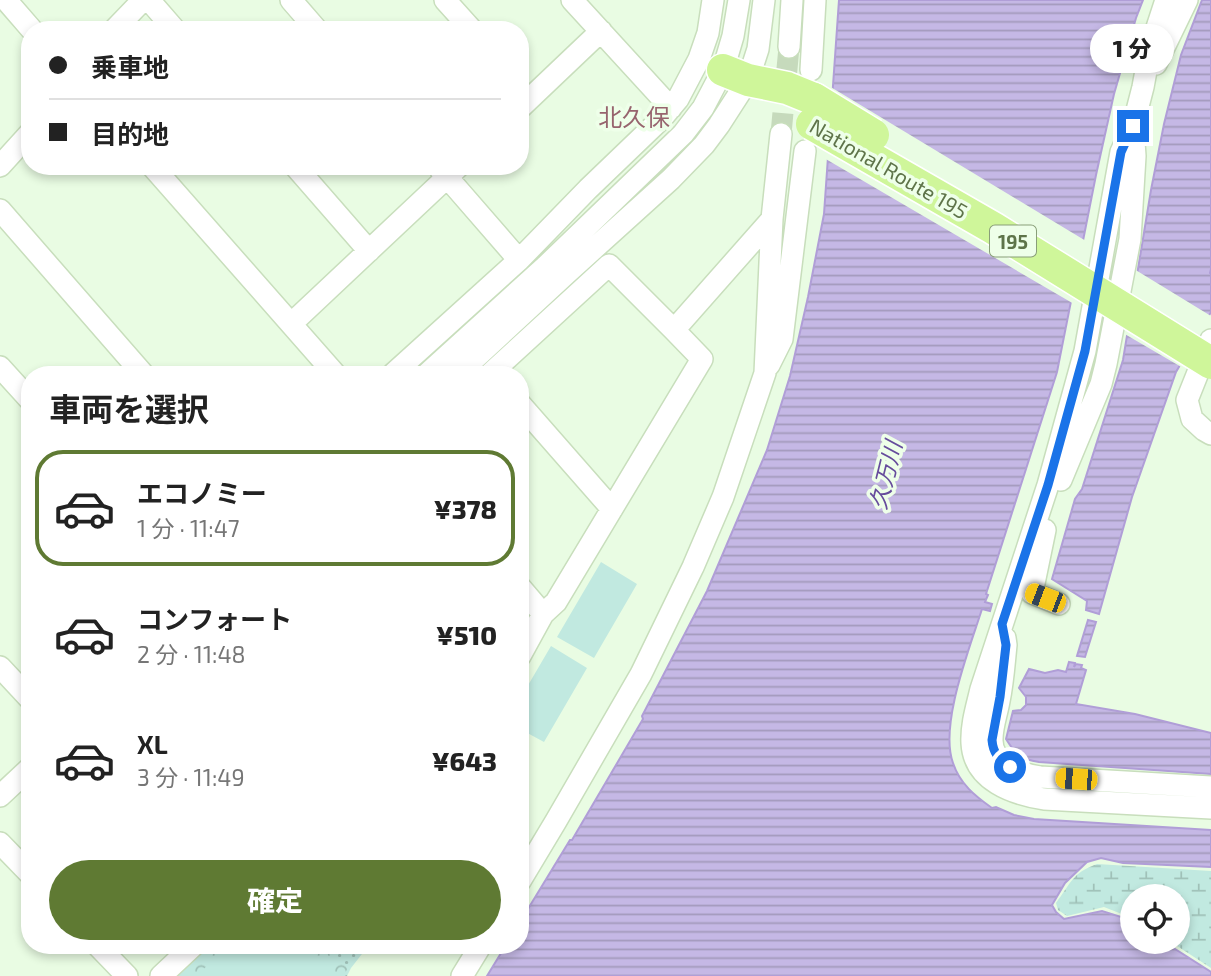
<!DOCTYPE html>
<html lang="ja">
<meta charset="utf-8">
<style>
body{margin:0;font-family:"Exo 2","Noto Sans JP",sans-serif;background:#f6f6f6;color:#222;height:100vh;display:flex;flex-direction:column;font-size:26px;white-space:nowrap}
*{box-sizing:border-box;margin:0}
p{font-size:23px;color:#767676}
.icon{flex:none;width:38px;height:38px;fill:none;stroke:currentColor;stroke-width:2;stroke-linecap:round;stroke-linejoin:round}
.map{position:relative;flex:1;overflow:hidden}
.drawer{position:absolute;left:21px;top:366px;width:508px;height:588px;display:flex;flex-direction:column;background:#fff;border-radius:28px;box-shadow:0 4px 10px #0003}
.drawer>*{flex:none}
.guide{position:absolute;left:21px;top:21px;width:508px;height:154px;border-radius:28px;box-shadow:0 4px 10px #0003;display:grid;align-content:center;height:154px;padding:0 28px;background:#fff}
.fabs{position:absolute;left:1120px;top:884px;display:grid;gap:14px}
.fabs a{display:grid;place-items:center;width:70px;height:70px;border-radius:50%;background:#fff;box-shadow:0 4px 10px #0003;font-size:35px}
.end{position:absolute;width:32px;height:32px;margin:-16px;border:9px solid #1a73e8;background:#fff;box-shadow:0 0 0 4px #fff}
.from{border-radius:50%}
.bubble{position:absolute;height:49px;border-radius:24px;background:#fff;box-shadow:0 4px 10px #0003;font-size:23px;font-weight:800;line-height:49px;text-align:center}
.car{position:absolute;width:21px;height:42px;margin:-21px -10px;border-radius:9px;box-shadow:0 0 5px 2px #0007;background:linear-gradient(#f5c518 24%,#345 0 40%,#f5c518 0 76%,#345 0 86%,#f5c518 0)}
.guide b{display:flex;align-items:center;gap:24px;height:66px;font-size:26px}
.guide b+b{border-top:2px solid #e0e0e0}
.guide i{width:18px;height:18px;background:#222}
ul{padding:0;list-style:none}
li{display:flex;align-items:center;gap:21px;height:116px;margin:0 14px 10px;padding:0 14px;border:4px solid transparent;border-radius:28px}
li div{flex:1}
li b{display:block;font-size:26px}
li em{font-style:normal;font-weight:800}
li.on{border-color:#5f7a33}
li>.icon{width:63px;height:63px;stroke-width:1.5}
h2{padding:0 28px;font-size:32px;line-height:84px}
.action{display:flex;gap:14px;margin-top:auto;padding:14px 28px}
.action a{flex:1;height:80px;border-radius:42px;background:#5f7a33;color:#fff;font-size:28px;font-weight:800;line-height:80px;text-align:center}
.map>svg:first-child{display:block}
.grass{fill:url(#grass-dots)}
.wetland{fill:url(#wetland-marsh)}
.park{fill:url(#park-crowns)}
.pitch{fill:#c1e9e0}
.water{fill:url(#water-rules);stroke:#b09ed7;stroke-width:2}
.pier{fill:#e9fce3}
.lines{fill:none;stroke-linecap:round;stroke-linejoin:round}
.minor-tunnel{stroke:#c6dabc;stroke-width:21;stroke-dasharray:21 10;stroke-linecap:butt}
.minor-casing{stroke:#c8debc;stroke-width:24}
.highway-casing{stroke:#fff;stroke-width:35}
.minor{stroke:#fff;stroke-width:21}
.highway{stroke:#cff69a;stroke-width:32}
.highway-bridge-casing{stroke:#fff;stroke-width:35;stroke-linecap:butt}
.highway-bridge{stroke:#cff69a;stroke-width:32}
.route{stroke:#1a73e8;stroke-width:9}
.labels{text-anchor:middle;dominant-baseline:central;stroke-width:7;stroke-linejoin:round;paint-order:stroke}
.shield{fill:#eeffe9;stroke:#899e79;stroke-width:2}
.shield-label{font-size:19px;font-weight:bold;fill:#5e7449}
.street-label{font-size:21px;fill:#5e7449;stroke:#eeffe9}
.water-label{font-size:23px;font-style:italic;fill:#664c9c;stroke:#eeffe9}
.quarter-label{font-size:24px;fill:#97646e;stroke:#eeffe9}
</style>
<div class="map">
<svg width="1211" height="976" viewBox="0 0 1211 976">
<defs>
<pattern id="grass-dots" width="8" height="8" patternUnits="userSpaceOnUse" patternTransform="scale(1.75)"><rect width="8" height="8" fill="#c1e9e0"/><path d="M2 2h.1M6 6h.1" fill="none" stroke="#a0c1b8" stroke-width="1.8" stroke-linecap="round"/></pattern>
<pattern id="wetland-marsh" width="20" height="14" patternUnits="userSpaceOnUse" patternTransform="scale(1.75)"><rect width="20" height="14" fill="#c1e9e0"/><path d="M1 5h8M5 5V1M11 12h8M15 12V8" fill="none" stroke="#a0c1b8"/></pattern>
<pattern id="park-crowns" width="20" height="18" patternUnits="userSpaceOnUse" patternTransform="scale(1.75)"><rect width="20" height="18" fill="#c1e9e0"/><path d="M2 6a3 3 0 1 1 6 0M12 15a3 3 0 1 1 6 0" fill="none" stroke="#a0c1b8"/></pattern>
<pattern id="water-rules" width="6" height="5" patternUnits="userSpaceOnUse" patternTransform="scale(1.75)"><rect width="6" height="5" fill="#c5b8e5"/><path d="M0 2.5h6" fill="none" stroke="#a39abc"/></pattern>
</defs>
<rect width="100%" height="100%" fill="#e9fce3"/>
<path class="grass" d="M 312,945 L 369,945 L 351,968 L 347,976 L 332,976 Z"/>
<path class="wetland" d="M 1097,864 L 1211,871 L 1211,968 L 1171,942 L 1178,942 L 1178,896 L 1132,896 L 1132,918 L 1104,907 L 1067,916 L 1058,910 L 1056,903 C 1071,883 1072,873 1097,864 Z"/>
<path class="park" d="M 209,945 L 327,945 L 348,967 L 344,976 L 177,976 Z"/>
<path class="pitch" d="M 601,562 L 637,584 L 594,658 L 557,637 Z
M 551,646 L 587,668 L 544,742 L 520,729 L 520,699 Z
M 227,945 L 307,945 L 327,966 L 329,976 L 197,976 Z"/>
<path class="water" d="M 839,0 L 1143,0 L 1136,18 L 1114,94 L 1096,175 L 1057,372 L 986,594 L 988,595 L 985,602 L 992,604 L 990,611 L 982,609 C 970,647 939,725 953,763 C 960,784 975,796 992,808 L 996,807 L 1014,815 L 1034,819 L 1211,830 L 1211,867 L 1123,863 L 1101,858 L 1087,862 L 1065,883 L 1052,905 L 1056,912 L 1064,919 L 1102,911 L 1131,920 L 1132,922 L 1132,942 L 1164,942 L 1211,972 L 1211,976 L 487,976 L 506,945 L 520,945 L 520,922 L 570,840 L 572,840 L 643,719 L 642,716 L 707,591 L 767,450 L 790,376 L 808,297 L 824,214 Z
M 1202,0 L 1211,0 L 1211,269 L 1210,273 L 1211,274 L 1211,312 L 1176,372 L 1132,497 L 1099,614 L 1086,610 L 1087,601 L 1052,579 L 1075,499 L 1082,489 L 1123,360 L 1151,190 L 1164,124 L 1181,55 Z
M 1088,620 L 1096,622 L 1085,657 L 1077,656 Z
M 1069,662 L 1075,663 L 1074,667 L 1076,664 L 1082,665 L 1081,668 L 1086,670 L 1076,704 L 1135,714 L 1211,733 L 1211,774 L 1039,762 C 1020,759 1016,755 1006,739 L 1013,711 L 1021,710 L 1026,705 L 1026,697 L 1019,688 L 1029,669 L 1045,673 L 1058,670 L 1066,672 Z"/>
<path class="pier" d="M 829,86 L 1086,241 L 1074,304 L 824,158 Z
M 1134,269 L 1211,316 L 1211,319 L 1183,368 L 1123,333 Z"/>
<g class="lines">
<path class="minor-tunnel" d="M 781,134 L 789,47"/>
<defs>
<path id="minor" d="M 6,0 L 32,30
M 149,0 L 175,30
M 291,0 L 317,30
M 445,0 L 472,30
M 572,0 L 671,108
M 1166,0 L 1150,49 L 1143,87 L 1133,126 L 1121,152 L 1085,351 L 1048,485 L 981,689 C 977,706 971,725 972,743 C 974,781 1013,794 1044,799 L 1211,808
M 114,30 L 143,0
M 789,47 L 792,0
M 1156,64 L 1187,0
M 811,70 L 815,0
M 520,108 L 601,31
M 0,166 L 30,133
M 152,166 L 335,374
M 295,166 L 369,251
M 440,169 L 519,260
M 0,210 L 143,374
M 291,324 L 459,166
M 674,330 L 772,219
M 1211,340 L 1187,400 L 1192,419 L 1204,430 L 1211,434
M 769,365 L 782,339 L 805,151
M 0,367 L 30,400
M 393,374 L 519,260 L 588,189 L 662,118 L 678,99 L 699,59 L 708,33 L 713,0
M 427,374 L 546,266 L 683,134 L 703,108 L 723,70 L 733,36 L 739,0
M 458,374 L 567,273 L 671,179 L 704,145 L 719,125 L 748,80 L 758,49 L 764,0
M 490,374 L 609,265 L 674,330 L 702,359 L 556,602 L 543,614 L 520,656
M 520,404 L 612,509
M 1061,480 L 1101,384 L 1106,364 L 1130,239 L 1135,156 L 1133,128
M 1045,530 L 1032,593 L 1059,604
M 520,587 L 543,614
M 1005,638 L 1006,645 C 1004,664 1003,682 999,701 C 997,713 992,726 992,739 C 991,764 1020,774 1040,777 L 1211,787
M 0,667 L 30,699
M 0,796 L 30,768
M 0,843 L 30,874
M 520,881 L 556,821 L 641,674 L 693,567 L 723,497 L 765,373 L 772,219 L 781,134
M 97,945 L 127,976
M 161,976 L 194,945
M 462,976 L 481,945"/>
<path id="highway" d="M 723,70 L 748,80 L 787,88 L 814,99"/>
</defs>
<use href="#minor" class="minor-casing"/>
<use href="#highway" class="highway-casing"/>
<use href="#minor" class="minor"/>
<use href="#highway" class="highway"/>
<defs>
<path id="highway-bridge" d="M 814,99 L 873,135
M 812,124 L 993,228 L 1211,363"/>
</defs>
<use href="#highway-bridge" class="highway-bridge-casing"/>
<use href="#highway-bridge" class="highway-bridge"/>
</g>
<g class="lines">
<path class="route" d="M 1010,767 C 999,760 993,753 992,740 L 1000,697 L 1006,645 L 1002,624 L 1048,485 L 1085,351 L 1121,152 L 1133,126"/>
</g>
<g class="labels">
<rect class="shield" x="990" y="225.5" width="46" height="31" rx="5"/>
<g class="shield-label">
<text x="1013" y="241">195</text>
</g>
<g class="street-label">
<text transform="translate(889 168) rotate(30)">National Route 195</text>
</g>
<g class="water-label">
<text transform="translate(885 475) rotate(-76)">久万川</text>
</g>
<g class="quarter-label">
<text x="634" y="116">北久保</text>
</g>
</g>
</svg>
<div class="fabs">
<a><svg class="icon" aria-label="locate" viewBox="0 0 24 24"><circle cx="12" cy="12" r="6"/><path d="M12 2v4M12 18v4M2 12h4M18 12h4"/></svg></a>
</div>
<i class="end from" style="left:1010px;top:767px"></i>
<i class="end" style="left:1133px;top:126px"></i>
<div class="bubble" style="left:1090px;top:24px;width:84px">1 分</div>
<i class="car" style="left:1045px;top:598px;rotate:291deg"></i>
<i class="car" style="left:1076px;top:779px;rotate:274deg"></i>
<div class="guide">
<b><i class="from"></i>乗車地</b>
<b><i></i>目的地</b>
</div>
<section class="drawer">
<h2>車両を選択</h2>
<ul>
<li class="on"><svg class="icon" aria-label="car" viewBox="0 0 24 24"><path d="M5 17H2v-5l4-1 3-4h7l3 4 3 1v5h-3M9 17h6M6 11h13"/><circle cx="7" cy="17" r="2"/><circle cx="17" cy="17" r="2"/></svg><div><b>エコノミー</b><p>1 分 · 11:47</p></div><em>¥378</em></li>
<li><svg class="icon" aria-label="car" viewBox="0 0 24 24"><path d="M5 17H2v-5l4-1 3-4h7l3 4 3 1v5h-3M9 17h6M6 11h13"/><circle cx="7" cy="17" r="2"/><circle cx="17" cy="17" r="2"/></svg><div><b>コンフォート</b><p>2 分 · 11:48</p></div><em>¥510</em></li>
<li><svg class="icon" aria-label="car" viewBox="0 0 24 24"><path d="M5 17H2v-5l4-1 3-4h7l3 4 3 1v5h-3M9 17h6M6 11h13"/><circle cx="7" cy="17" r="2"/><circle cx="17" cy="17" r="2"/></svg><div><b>XL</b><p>3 分 · 11:49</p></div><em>¥643</em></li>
</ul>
<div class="action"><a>確定</a></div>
</section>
</div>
